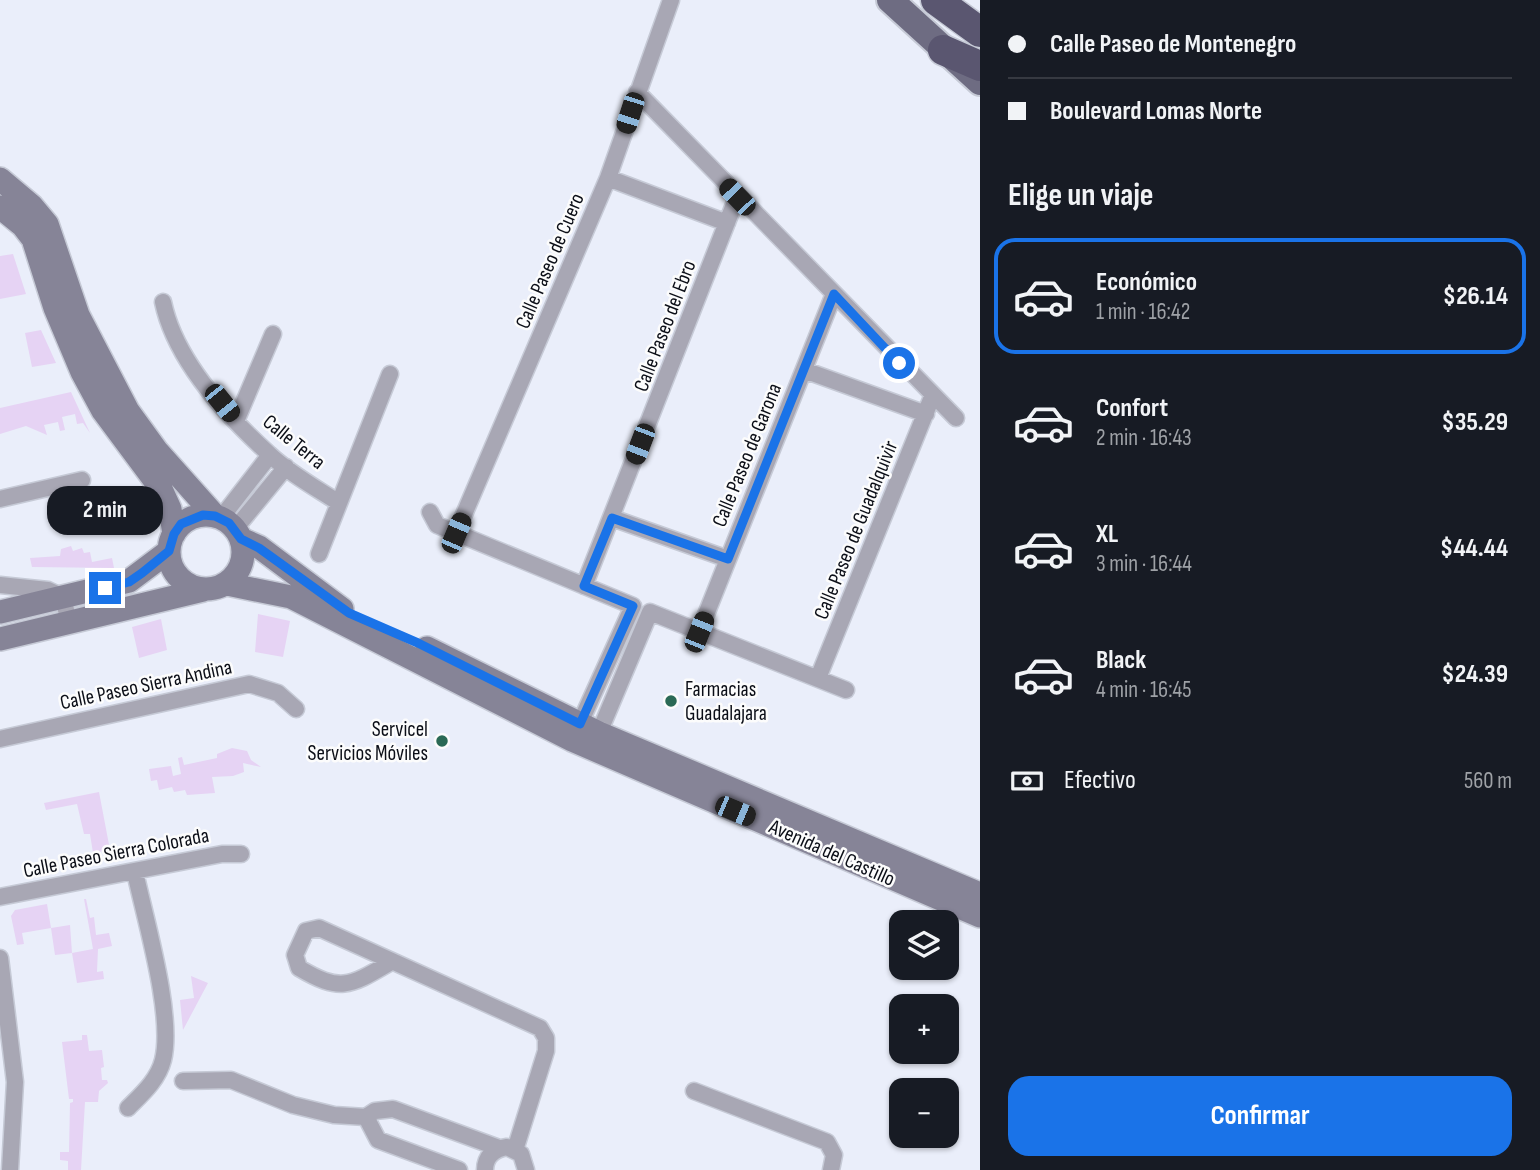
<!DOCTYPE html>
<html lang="es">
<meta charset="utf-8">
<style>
body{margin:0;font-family:"Sofia Sans Condensed",sans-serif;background:#242831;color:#f1f3f6;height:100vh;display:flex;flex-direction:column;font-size:26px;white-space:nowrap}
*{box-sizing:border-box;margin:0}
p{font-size:23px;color:#9ea1a6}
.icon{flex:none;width:38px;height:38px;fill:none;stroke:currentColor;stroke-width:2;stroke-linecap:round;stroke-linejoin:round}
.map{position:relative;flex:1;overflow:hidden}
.panel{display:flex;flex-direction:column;background:#171b24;width:560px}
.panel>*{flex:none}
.banner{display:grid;align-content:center;height:154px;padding:0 28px;background:#171b24}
.tools{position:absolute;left:889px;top:910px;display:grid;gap:14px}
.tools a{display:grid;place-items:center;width:70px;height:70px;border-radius:14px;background:#171b24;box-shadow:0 2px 5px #0004;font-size:35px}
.end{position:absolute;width:32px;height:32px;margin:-16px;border:9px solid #1a73e8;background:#fff;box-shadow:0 0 0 4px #fff}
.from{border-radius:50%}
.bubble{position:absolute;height:49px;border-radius:21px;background:#171b24;box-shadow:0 2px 5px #0004;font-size:23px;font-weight:700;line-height:49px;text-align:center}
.car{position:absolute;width:21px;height:42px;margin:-21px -10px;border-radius:9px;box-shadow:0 0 5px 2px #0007;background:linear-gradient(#222 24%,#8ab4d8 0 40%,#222 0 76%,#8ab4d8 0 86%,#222 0)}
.banner b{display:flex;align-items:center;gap:24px;height:66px;font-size:26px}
.banner b+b{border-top:2px solid #363941}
.banner i{width:18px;height:18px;background:#f1f3f6}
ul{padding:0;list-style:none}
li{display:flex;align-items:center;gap:21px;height:116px;margin:0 14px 10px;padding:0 14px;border:4px solid transparent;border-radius:21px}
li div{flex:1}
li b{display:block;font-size:26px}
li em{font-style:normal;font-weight:700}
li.on{border-color:#1a73e8}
li>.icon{width:63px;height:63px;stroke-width:1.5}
h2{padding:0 28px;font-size:32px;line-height:84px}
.pay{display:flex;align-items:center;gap:18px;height:77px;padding:0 28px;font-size:26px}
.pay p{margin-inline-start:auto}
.primary-button{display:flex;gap:14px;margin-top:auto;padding:14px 28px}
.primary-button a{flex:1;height:80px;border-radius:21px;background:#1a73e8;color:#fff;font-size:28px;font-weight:700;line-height:80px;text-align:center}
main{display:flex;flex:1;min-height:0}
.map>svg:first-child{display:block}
.green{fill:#e6d3f4}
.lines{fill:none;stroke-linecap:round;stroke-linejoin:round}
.street-casing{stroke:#c6cad6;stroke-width:19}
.secondary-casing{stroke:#c6cad6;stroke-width:26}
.primary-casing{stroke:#c6cad6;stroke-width:30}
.highway-casing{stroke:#c6cad6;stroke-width:33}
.street{stroke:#a8a7b4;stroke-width:16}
.secondary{stroke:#868497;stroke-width:23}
.primary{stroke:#6e6c82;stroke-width:26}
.highway{stroke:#5a5670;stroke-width:30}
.route{stroke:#1a73e8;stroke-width:9}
.poi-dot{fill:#2a6955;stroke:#fcfcfc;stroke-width:2.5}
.labels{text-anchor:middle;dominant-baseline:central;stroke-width:5;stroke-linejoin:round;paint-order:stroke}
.street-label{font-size:21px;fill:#0b0e17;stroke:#fcfcfc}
.poi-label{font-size:21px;fill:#0b0e17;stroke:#fcfcfc;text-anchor:start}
</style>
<main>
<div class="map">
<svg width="980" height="1170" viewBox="0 0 980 1170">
<rect width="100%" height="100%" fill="#eaeefa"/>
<path class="green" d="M 13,254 L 26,294 L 0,299 L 0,256 Z
M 41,330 L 56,363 L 32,367 L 25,333 Z
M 71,392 L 90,433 L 83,423 L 77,424 L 75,414 L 62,417 L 65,430 L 60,431 L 58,422 L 44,425 L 47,435 L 26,426 L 0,434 L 0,408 Z
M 71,546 L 73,551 L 82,548 L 84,553 L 90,552 L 92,562 L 112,558 L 114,568 L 32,567 L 30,558 L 60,556 L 61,549 Z
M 258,614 L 290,621 L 283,657 L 255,652 Z
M 161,619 L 167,650 L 139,658 L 132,627 Z
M 232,748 L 247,751 L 251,760 L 261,767 L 243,763 L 244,772 L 233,776 L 212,777 L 215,793 L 187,795 L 185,790 L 174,792 L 172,787 L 159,790 L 157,780 L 151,781 L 149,769 L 171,766 L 173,776 L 181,774 L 178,758 L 182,757 L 184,765 L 217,758 L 217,754 Z
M 99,792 L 110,850 L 93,853 L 90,834 L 84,834 L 77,804 L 46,810 L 44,803 Z
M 84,899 L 86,899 L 90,918 L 94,917 L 96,935 L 109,933 L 112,946 L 98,949 L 97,972 L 103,971 L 104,979 L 77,983 L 72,953 L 55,955 L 51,928 L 22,933 L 24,944 L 17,945 L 11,916 L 15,910 L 47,904 L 51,928 L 70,925 L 72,953 L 93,949 Z
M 191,976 L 208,983 L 183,1030 L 180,1000 L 194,998 Z
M 82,1035 L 87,1035 L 89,1051 L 102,1050 L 104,1067 L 101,1068 L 102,1080 L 107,1080 L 108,1083 L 99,1091 L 98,1102 L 85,1102 L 81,1170 L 68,1170 L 68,1161 L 60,1160 L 60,1152 L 69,1152 L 70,1103 L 73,1102 L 73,1099 L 69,1099 L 62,1042 L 82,1040 Z"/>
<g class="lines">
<defs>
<path id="street" d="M 637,92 L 956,418
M 608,178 L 727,223
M 163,302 C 175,360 226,415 269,454 C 289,473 316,488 339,503
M 804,370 L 926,414
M 236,421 L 273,334
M 0,499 L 82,480
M 430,512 L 437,525 L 633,606 L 576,732
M 221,518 L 270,455
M 612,518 L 728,559
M 235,529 L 286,467
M 456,533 L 608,178 L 671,0
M 319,554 L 390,374
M 0,585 L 48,590 L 63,597 L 69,623
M 584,586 L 737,197
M 699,632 L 834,294
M 818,678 L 932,397
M 0,739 L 249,684 L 278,693 L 296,709
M 596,740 L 650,612 L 846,690
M 0,897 L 222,854 L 241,854
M 0,958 L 15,1082 L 10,1170
M 391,962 C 350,986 341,993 299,968 L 295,955 L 306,931 L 319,928 L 540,1028 L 546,1038 L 546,1051 L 515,1150
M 183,1081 L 231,1080 L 293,1105 L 334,1115 L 366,1117 L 375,1111 L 393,1109 L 499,1148
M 694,1091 L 827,1142 L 834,1155 L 831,1170
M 128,1108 C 142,1094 158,1080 163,1060 C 174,1015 145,919 135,872
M 366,1117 L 378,1140 L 459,1170
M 485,1170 C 485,1156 494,1149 507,1147 L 521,1154 L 526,1170"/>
<path id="secondary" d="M 0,179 L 32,206 L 47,224 L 78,315 L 128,411 L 157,451 L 215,516
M 0,207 L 23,226 L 33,239 L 55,308 L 82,372 L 103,411 L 161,489 L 170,509 L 174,534
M169 552a37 37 0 1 1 74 0a37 37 0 1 1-74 0Z
M 241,539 L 259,547 L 342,609
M 227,584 L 291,597 L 572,740 L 980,916
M 0,612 L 129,581 L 169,551
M 0,639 L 203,590
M 427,648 L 599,733 L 980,894"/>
<path id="primary" d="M 890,0 L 980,82"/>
<path id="highway" d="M 936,0 L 980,32
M 943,50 L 980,66"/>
</defs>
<use href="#street" class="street-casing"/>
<use href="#secondary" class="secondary-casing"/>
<use href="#primary" class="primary-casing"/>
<use href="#highway" class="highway-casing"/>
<use href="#street" class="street"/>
<use href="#secondary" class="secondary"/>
<use href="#primary" class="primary"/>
<use href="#highway" class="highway"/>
</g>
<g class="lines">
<path class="route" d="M 105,588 L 129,582 L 142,573 L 169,551 L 174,534 L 181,524 L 203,515 L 215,516 L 229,523 L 241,539 L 259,548 L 349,613 L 418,643 L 580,724 L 633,606 L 584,586 L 612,518 L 728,559 L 834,294 L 899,363"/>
</g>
<g class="poi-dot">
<circle cx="671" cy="701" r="7"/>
<circle cx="442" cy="741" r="7"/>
</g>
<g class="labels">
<g class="street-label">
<text transform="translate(550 261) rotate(-67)">Calle Paseo de Cuero</text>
<text transform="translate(665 326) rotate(-69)">Calle Paseo del Ebro</text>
<text transform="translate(294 442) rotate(39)">Calle Terra</text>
<text transform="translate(747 455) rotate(-68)">Calle Paseo de Garona</text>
<text transform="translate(856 530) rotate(-68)">Calle Paseo de Guadalquivir</text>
<text transform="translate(146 685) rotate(-12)">Calle Paseo Sierra Andina</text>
<text transform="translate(116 853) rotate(-11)">Calle Paseo Sierra Colorada</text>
<text transform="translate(832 853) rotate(24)">Avenida del Castillo</text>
</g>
<g class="poi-label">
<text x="685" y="689">Farmacias<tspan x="685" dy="24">Guadalajara</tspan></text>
<text x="428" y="729" text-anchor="end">Servicel<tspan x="428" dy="24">Servicios Móviles</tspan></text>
</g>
</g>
</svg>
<div class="tools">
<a><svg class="icon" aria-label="layers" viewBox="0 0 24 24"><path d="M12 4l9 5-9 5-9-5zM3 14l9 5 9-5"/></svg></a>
<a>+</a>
<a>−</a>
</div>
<i class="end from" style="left:899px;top:363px"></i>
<i class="end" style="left:105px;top:588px"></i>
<div class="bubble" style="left:47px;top:486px;width:116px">2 min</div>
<i class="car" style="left:630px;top:113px;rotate:198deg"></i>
<i class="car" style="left:737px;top:197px;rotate:316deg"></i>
<i class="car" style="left:222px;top:403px;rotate:141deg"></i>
<i class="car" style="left:640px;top:444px;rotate:201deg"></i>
<i class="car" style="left:456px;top:533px;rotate:23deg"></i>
<i class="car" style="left:699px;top:632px;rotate:22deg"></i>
<i class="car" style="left:735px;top:811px;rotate:113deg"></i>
</div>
<section class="panel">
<div class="banner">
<b><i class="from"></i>Calle Paseo de Montenegro</b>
<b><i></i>Boulevard Lomas Norte</b>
</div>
<h2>Elige un viaje</h2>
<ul>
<li class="on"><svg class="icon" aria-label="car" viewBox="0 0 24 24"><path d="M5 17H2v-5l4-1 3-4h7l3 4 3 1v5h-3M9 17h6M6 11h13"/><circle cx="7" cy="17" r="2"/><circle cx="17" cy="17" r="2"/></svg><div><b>Económico</b><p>1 min · 16:42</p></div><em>$26.14</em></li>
<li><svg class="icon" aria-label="car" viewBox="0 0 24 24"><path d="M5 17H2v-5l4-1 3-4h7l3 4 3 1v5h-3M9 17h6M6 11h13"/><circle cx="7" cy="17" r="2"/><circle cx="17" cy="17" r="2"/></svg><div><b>Confort</b><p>2 min · 16:43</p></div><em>$35.29</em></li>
<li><svg class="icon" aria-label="car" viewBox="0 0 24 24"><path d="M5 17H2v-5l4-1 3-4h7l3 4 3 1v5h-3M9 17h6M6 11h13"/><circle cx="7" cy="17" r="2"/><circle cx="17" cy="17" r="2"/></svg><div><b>XL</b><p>3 min · 16:44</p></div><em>$44.44</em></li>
<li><svg class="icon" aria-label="car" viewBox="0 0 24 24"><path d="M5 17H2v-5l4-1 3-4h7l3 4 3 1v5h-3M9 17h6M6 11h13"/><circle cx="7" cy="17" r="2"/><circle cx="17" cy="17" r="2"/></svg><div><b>Black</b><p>4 min · 16:45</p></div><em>$24.39</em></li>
</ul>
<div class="pay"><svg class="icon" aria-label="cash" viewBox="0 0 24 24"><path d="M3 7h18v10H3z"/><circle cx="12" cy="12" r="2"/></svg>Efectivo<p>560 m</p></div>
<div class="primary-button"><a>Confirmar</a></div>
</section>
</main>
